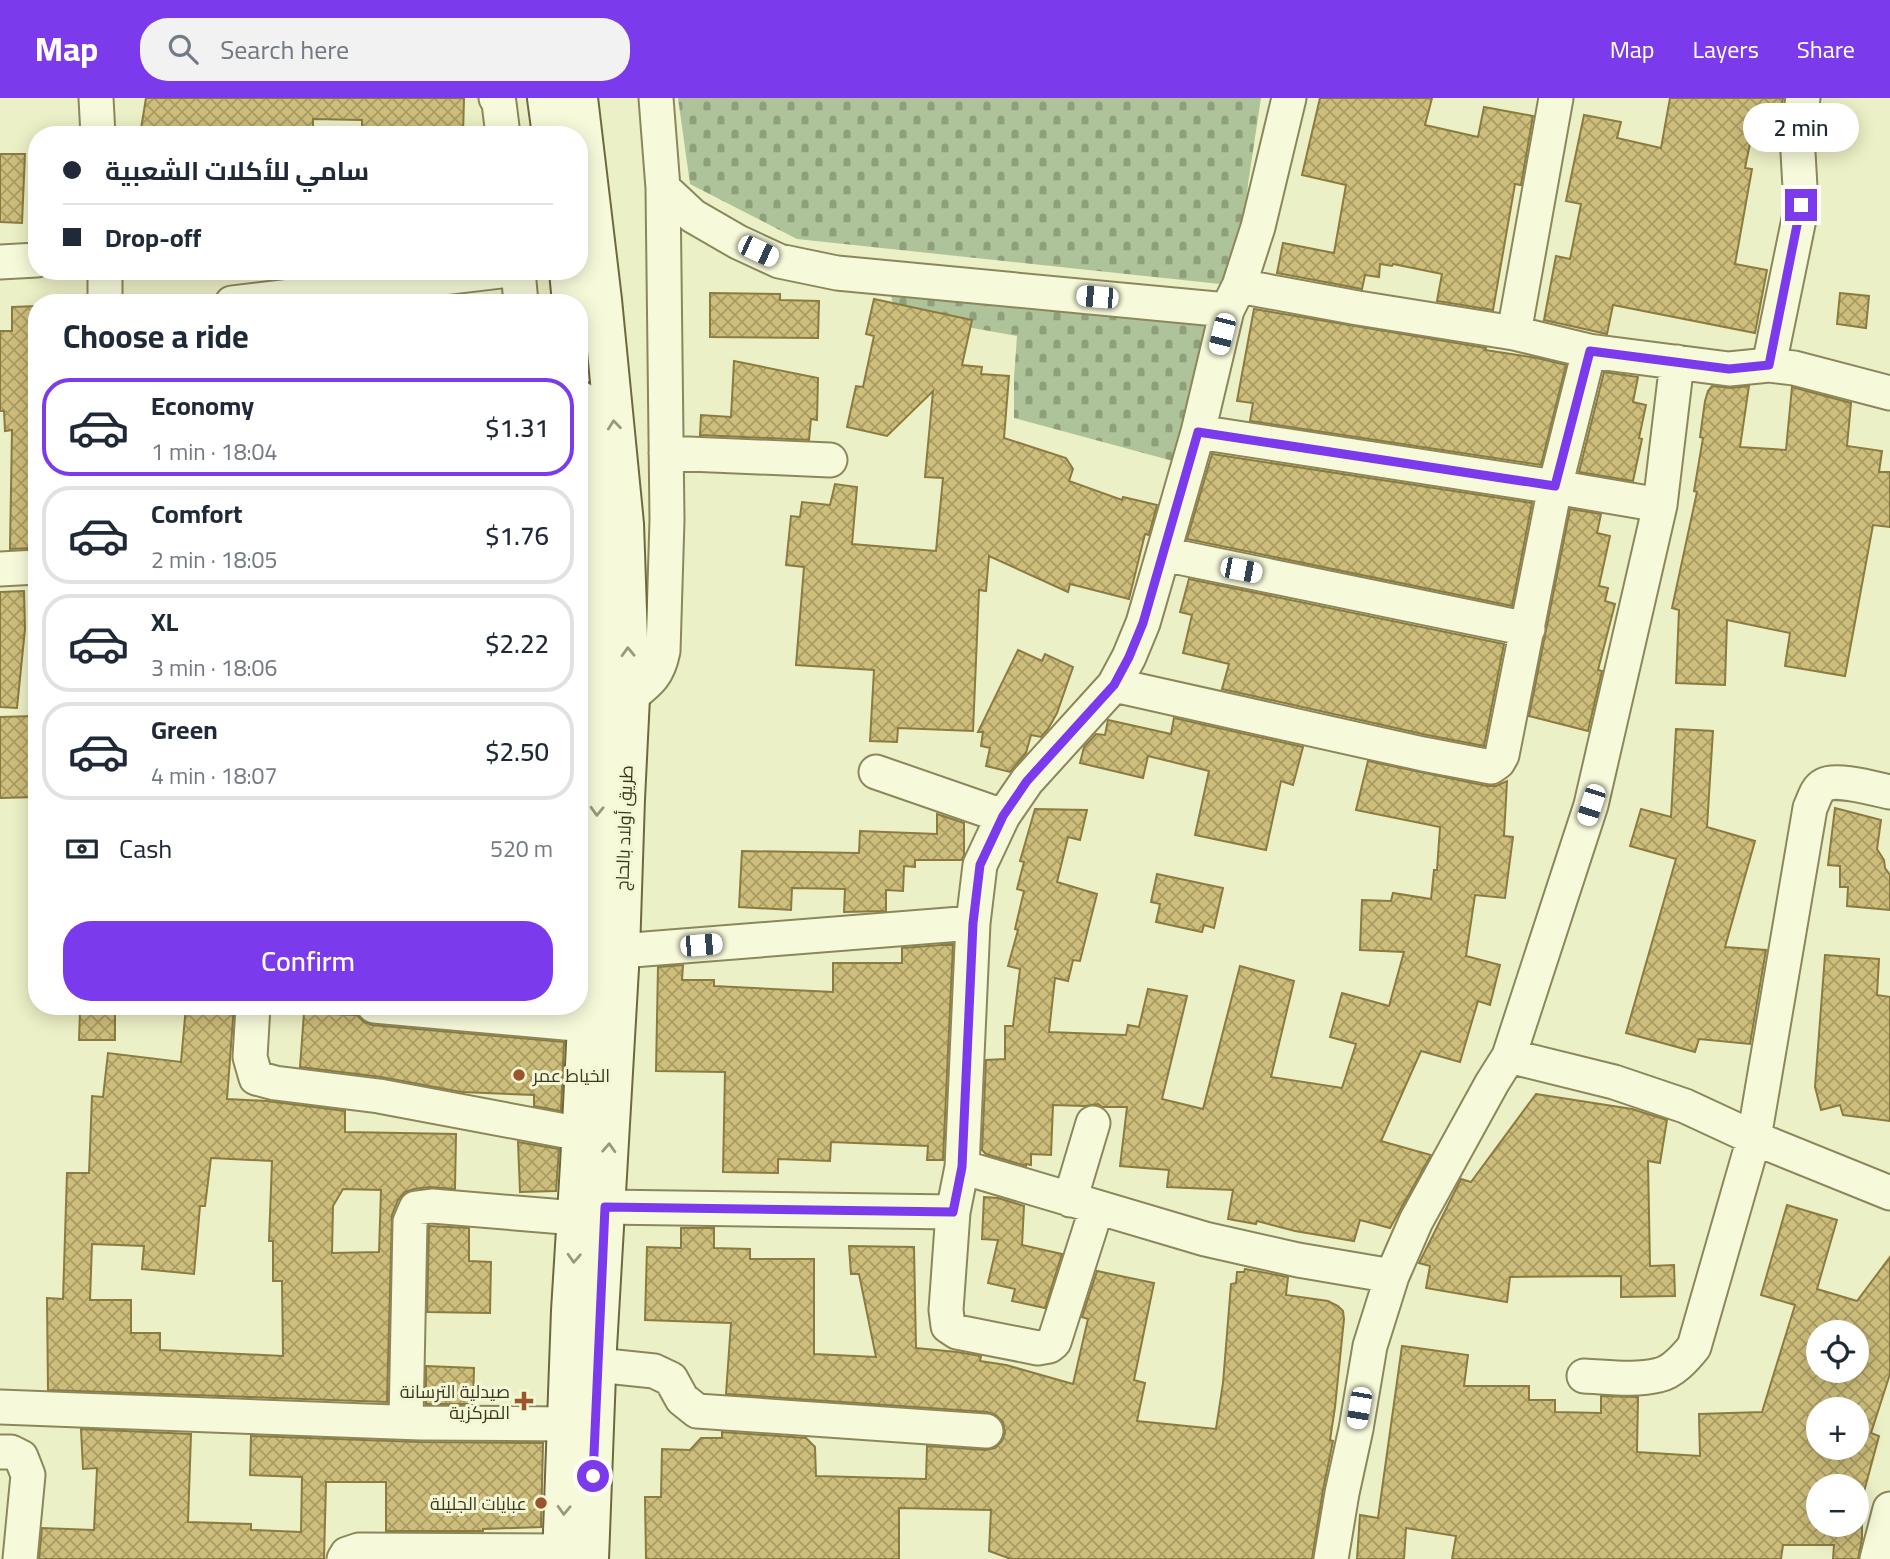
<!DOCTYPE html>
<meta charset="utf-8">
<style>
body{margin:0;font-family:Georgia,Cairo,serif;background:#f2f2f3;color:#1f2937;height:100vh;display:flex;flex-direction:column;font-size:26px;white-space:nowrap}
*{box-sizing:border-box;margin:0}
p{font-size:23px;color:#747a83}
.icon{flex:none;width:38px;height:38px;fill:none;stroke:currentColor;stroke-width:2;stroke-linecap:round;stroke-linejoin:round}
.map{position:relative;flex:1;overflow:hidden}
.details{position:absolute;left:28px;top:196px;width:560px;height:721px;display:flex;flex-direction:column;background:#fff;border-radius:28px;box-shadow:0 4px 18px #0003}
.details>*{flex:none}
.top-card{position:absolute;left:28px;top:28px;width:560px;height:154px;border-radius:28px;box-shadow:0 4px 18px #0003;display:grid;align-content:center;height:154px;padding:0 35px;background:#fff}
.fabs{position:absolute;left:1806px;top:1222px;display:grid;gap:14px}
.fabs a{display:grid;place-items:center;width:63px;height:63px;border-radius:50%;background:#fff;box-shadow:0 4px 18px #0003;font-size:35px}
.end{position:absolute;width:32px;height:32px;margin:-16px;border:9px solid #7c3aed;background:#fff;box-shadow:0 0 0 4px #fff}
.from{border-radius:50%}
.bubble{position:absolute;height:49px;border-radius:24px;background:#fff;box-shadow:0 4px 18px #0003;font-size:23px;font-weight:600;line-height:49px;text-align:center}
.car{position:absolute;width:21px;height:42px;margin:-21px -10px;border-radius:9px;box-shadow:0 0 5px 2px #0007;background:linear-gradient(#fff 24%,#345 0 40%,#fff 0 76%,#345 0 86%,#fff 0)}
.top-card b{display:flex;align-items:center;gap:24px;height:66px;font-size:26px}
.top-card b+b{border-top:2px solid #e0e1e3}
.top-card i{width:18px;height:18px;background:#1f2937}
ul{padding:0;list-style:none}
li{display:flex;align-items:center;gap:21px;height:98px;margin:0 14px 10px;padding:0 21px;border:4px solid #e0e1e3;border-radius:28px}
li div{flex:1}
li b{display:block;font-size:26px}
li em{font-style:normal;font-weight:600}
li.on{border-color:#7c3aed}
li>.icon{width:63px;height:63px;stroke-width:1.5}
h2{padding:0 35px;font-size:32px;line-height:84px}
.pay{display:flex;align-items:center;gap:18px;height:77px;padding:0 35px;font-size:26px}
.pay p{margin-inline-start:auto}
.action{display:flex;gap:14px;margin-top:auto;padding:14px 35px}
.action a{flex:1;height:80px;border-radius:28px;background:#7c3aed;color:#fff;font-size:28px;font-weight:600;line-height:80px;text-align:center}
header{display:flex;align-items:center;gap:42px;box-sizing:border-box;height:98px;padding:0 35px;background:#7c3aed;color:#fff}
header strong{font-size:33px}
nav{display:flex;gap:38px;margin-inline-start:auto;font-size:24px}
.search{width:490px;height:63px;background:#f2f2f3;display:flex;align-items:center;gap:18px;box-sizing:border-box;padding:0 24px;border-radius:28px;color:#747a83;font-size:26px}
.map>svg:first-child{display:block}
.cemetery{fill:url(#cemetery-stones)}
.building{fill:url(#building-cross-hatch);stroke:#8b7b40;stroke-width:2;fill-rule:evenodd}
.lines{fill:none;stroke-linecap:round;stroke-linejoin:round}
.street-casing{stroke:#8c875b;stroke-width:37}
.secondary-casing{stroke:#6e683e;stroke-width:42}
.street{stroke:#f7fada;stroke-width:33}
.secondary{stroke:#f7fada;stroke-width:38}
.oneway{stroke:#9a997c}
.route{stroke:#7c3aed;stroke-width:9}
.poi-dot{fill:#9c542a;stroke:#f4f7d6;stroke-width:2.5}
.labels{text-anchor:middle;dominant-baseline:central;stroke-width:6;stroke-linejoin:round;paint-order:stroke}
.street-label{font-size:18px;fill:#3c381f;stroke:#f4f7d6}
.poi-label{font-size:18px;fill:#3c381f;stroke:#f4f7d6;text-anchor:end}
</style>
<header>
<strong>Map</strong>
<div class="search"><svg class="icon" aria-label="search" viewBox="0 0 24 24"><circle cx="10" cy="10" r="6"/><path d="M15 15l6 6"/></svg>Search here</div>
<nav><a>Map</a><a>Layers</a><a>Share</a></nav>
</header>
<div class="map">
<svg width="1890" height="1461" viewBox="0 0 1890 1461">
<defs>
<pattern id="cemetery-stones" width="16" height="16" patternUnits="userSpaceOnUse" patternTransform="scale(1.75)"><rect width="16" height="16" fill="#aec399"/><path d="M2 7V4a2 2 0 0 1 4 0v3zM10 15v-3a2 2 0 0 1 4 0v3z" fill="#8f9f7c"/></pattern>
<pattern id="building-cross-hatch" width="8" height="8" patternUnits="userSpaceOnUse" patternTransform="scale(1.75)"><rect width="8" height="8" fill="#cebe7b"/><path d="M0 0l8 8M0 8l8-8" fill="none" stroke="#a89b64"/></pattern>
</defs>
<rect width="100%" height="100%" fill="#ecf0c6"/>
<path class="cemetery" d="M 678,0 L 1261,0 L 1248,86 L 1239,188 L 797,141 L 690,86 Z
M 889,188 L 1216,219 L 1173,363 L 1014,320 L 1014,280 L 1017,238 L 895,216 Z"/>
<path class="building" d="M 146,0 L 464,0 L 463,37 L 362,37 L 362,22 L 313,21 L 313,37 L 140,37 Z
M 1320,0 L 1432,0 L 1425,27 L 1478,39 L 1484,9 L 1533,18 L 1521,87 L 1515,86 L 1493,212 L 1437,203 L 1442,176 L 1393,166 L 1392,168 L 1380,166 L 1379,179 L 1365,177 L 1362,191 L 1277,175 L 1283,145 L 1334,155 L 1346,87 L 1302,77 Z
M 1670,0 L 1783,0 L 1779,25 L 1755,21 L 1745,70 L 1752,71 L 1735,166 L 1767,172 L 1755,235 L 1613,207 L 1607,236 L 1544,222 L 1556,158 L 1570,161 L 1581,106 L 1566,103 L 1584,17 L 1621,24 L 1617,40 L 1661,50 Z
M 0,56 L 25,56 L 22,125 L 0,124 Z
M 710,195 L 780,196 L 780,202 L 819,203 L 818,240 L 710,239 Z
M 1840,195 L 1869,198 L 1866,230 L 1837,226 Z
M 874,201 L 972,222 L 962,267 L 982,269 L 981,276 L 1009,278 L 1004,340 L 1066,360 L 1073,371 L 1069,383 L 1122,402 L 1123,399 L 1157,407 L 1149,437 L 1145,436 L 1129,501 L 1070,486 L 1068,494 L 989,458 L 986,493 L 979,492 L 973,633 L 898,630 L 897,644 L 870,643 L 874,572 L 796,567 L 804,469 L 786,467 L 791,418 L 800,419 L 802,404 L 830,407 L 835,386 L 857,389 L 852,446 L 936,453 L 943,380 L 925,379 L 933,293 L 887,338 L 847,329 L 856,288 L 863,289 L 874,238 L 866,236 Z
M 37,208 L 37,450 L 10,451 L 12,332 L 5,333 L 4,313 L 0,313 L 0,233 L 12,233 L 12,209 Z
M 1254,211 L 1486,250 L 1485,252 L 1537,260 L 1566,267 L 1541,367 L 1250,323 L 1253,305 L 1237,303 Z
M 734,263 L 818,280 L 817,322 L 811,321 L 809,342 L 700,337 L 701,317 L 731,319 Z
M 1604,274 L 1638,279 L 1633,304 L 1646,307 L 1639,340 L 1642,341 L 1633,383 L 1579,374 Z
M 1712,288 L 1731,290 L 1749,288 L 1740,349 L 1786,352 L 1792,289 L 1851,305 L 1847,348 L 1882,353 L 1879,374 L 1890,374 L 1890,429 L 1873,427 L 1845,578 L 1785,568 L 1790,535 L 1727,522 L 1725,587 L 1676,585 L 1679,512 L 1672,510 L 1697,394 L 1694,393 L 1703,340 L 1700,339 L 1705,303 L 1708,293 Z
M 1212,356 L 1532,405 L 1512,508 L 1187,441 Z
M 1570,411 L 1601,416 L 1597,435 L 1610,438 L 1599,488 L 1608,490 L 1605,503 L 1615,506 L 1598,572 L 1602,573 L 1588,633 L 1529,618 Z
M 1189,481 L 1504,546 L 1484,648 L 1427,637 L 1222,591 L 1229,566 L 1183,555 L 1192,517 L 1180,514 Z
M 24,493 L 25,531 L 17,610 L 0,609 L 0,494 Z
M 1018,552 L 1042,563 L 1045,556 L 1073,569 L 1057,615 L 1048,631 L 1041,639 L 1031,637 L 1026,655 L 1010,674 L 986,668 L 990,650 L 981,648 L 983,634 L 978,634 Z
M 34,618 L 35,644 L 37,644 L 37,699 L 0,700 L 0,619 Z
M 1174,620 L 1303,649 L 1293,687 L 1281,683 L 1266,752 L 1195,737 L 1209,673 L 1148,658 L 1143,680 L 1080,665 L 1084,649 L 1096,636 L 1105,637 L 1108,622 L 1171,636 Z
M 1676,631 L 1713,633 L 1707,729 L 1755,743 L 1725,849 L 1766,852 L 1750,946 L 1699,941 L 1695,954 L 1626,935 L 1676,761 L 1630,748 L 1641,711 L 1671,719 Z
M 1368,663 L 1487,688 L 1496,688 L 1507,683 L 1504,738 L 1513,739 L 1505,800 L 1475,797 L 1466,858 L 1500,867 L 1490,907 L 1478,903 L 1460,964 L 1421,953 L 1381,1043 L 1431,1057 L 1390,1130 L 1360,1122 L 1354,1143 L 1295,1133 L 1257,1123 L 1256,1126 L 1228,1121 L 1233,1092 L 1167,1089 L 1169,1072 L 1120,1068 L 1127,1009 L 1102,1009 L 1098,1006 L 1085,1008 L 1053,1007 L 1051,1057 L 1031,1056 L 1031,1067 L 1026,1066 L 1026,1068 L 986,1056 L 982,1052 L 986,962 L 1005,961 L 1005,928 L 1013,928 L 1020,871 L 1008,868 L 1018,832 L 1015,831 L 1024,793 L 1017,791 L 1024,764 L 1020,763 L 1035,711 L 1087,712 L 1080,742 L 1068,739 L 1057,784 L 1097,796 L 1080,863 L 1073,862 L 1068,883 L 1055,880 L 1049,934 L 1126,937 L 1128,927 L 1139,929 L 1148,891 L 1187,898 L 1162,1001 L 1203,1011 L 1240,868 L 1294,883 L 1271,979 L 1342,990 L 1356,946 L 1330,939 L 1342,895 L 1389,908 L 1404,854 L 1360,852 L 1362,802 L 1391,803 L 1393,795 L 1431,801 L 1434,772 L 1437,772 L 1440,729 L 1356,712 Z
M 1835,710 L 1881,722 L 1877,751 L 1884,762 L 1885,770 L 1890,777 L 1890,812 L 1847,808 L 1848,789 L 1840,789 L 1840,768 L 1828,767 Z
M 937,716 L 964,725 L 964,757 L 962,762 L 915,762 L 915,769 L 904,768 L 903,793 L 886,792 L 886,813 L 844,814 L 845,791 L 792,790 L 791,812 L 739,809 L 742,753 L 859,755 L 860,733 L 937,736 Z
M 1157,776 L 1223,790 L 1214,830 L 1204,827 L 1202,834 L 1156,824 L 1160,806 L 1151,804 Z
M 941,847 L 953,847 L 943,1062 L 927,1062 L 928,1048 L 831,1044 L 830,1063 L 778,1061 L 778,1075 L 723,1074 L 725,974 L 656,973 L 658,869 L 683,867 L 682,882 L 714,882 L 714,888 L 833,894 L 833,865 L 902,865 L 902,850 Z
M 1825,857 L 1879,861 L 1877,897 L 1890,899 L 1890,1023 L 1843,1017 L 1840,1007 L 1821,1012 L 1815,989 Z
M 186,908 L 234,908 L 227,1001 L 267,1003 L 345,1013 L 345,1034 L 456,1036 L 455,1091 L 430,1089 L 414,1091 L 405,1094 L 398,1102 L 392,1117 L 387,1304 L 48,1292 L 47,1200 L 63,1201 L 67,1075 L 89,1075 L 92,998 L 103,999 L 108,955 L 181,964 ZM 211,1060 L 272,1063 L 269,1143 L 273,1143 L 273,1183 L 282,1183 L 283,1258 L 160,1252 L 160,1235 L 131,1235 L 131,1202 L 90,1202 L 92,1146 L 144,1148 L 142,1171 L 194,1176 L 200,1108 L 205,1108 ZM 343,1091 L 381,1092 L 379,1154 L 332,1155 L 333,1108 Z
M 80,913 L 115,914 L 115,942 L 79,942 Z
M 304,915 L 357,917 L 364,924 L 372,927 L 564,944 L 561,1013 L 534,1008 L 534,997 L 461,994 L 381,979 L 300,969 Z
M 1536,996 L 1632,1011 L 1667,1022 L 1660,1065 L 1648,1063 L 1650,1168 L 1674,1167 L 1675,1198 L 1621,1199 L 1621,1178 L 1510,1179 L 1507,1204 L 1426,1190 L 1430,1168 L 1419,1165 L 1461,1081 L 1471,1084 Z
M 518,1044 L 559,1051 L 556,1093 L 520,1094 Z
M 984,1099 L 998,1100 L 1024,1108 L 1022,1147 L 1062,1156 L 1045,1210 L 1012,1203 L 1015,1191 L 988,1185 L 998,1142 L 982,1141 Z
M 1787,1107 L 1837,1122 L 1817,1191 L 1857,1203 L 1890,1159 L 1890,1276 L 1871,1335 L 1879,1338 L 1862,1401 L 1862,1441 L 1858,1461 L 1833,1461 L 1834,1447 L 1783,1447 L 1781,1461 L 1452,1461 L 1456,1438 L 1406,1430 L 1404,1461 L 1357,1461 L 1360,1417 L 1378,1420 L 1402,1248 L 1468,1257 L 1464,1288 L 1529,1288 L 1529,1302 L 1555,1302 L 1555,1314 L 1601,1315 L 1601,1298 L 1638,1299 L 1637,1354 L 1700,1358 L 1699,1316 L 1762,1314 L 1795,1207 L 1761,1197 ZM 1818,1234 L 1857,1234 L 1857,1272 L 1818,1272 ZM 1818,1311 L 1857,1311 L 1857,1349 L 1818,1349 ZM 1818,1388 L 1857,1388 L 1857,1426 L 1818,1426 Z
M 429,1128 L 469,1130 L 469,1163 L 491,1164 L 490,1215 L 427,1214 Z
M 681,1130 L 714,1130 L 714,1150 L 750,1151 L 750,1161 L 814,1161 L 814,1256 L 876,1259 L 859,1176 L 851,1176 L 849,1148 L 914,1149 L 916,1250 L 957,1254 L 981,1258 L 980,1263 L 1006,1267 L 1073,1286 L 1088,1221 L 1082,1219 L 1097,1173 L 1154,1185 L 1134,1282 L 1145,1285 L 1137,1323 L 1216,1331 L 1223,1285 L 1231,1186 L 1236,1185 L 1237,1174 L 1244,1174 L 1245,1171 L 1288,1179 L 1286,1197 L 1328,1203 L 1338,1208 L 1343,1213 L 1344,1221 L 1335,1309 L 1330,1342 L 1333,1343 L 1323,1392 L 1312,1461 L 1011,1461 L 989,1453 L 991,1412 L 899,1410 L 899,1461 L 646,1461 L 645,1399 L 661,1399 L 662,1351 L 690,1352 L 701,1340 L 722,1340 L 722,1334 L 806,1340 L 815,1349 L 816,1378 L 926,1381 L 927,1348 L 985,1352 L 995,1350 L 1002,1343 L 1005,1335 L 1003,1324 L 996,1317 L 987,1314 L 726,1296 L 731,1225 L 645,1222 L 647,1149 L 681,1150 Z
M 426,1268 L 474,1270 L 473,1306 L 426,1306 Z
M 81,1331 L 191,1336 L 188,1424 L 251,1426 L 251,1432 L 301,1434 L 302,1379 L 250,1377 L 251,1338 L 420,1344 L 543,1345 L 541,1429 L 483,1431 L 483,1433 L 386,1433 L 386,1384 L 326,1384 L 324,1461 L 39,1461 L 42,1430 L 94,1432 L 97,1370 L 83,1371 Z"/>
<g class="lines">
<defs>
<path id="street" d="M 96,0 L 98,37
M 496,0 L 499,5 L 503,37
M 663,90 L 693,118 L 738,144 L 779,163 L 837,175 L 1227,212
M 0,164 L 37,162
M 105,173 L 105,205
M 518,173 L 521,205
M 1239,188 L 1358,210 L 1514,235 L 1589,253 L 1729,271 L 1769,267 L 1794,270 L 1890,295
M 232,205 L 501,173
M 1514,235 L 1556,0
M 1769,267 L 1799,121 L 1801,107 L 1797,37 L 1803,0
M 1198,334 L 1555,389 L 1660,407
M 666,355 L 830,362
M 1163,456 L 1528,531
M 0,471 L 37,469
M 1114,587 L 1423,656 L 1491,669 L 1498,664 L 1502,657 L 1555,389 L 1589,253
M 630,599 C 649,584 658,578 663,553 L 667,422 L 663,90 L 656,0
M 876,674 L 1003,718
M 620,853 L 973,825
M 253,908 L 250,959 L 256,980 L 275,985 L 379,998 L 581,1036
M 374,908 L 587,927
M 1509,958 L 1614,984 L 1685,1008 L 1754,1040 L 1890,1095
M 962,1069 L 1205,1141 L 1298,1162 L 1392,1178
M 1070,1102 L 1093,1025
M 605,1109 L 953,1114
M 1097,1109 L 1054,1244 L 1049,1248 L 1038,1250 L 957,1234 L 948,1228 L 946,1212 L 953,1114 L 962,1069 L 973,825 L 980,767 L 1003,718 L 1027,683 L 1114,587 L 1129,559 L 1143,525 L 1163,456 L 1198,334 L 1227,212 L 1239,188 L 1258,129 L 1289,0
M 597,1267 L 654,1273 L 671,1281 L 682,1301 L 697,1313 L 986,1333
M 1584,1278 C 1608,1279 1635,1283 1659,1277 C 1673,1274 1685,1260 1694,1249 L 1754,1040 L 1810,710 C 1814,702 1816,691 1824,687 C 1836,680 1875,691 1890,694
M 0,1309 L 421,1325 L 568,1326
M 406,1324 L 410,1124 L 416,1110 L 432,1108 L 576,1120
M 0,1354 L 11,1354 L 21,1359 L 28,1377 L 20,1461
M 344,1461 L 347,1456 L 359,1452 L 563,1453
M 1331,1461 L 1342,1395 L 1356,1331 L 1370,1248 L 1392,1178 L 1416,1123 L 1492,985 L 1509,958 L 1591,707 L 1660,407 L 1677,264
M 1877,1461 L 1890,1411"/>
<path id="secondary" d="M 547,0 L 552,37
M 578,0 L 602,202 L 624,426 L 630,599 L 625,701 L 620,853 L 597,1250 L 589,1461
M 569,173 L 572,205
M 562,1461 L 571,1213 L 580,1067 L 587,927 L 589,849 L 597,711 L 598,592 L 592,422 L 579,302"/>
</defs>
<use href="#street" class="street-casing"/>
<use href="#secondary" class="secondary-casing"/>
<use href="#street" class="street"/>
<use href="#secondary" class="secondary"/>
</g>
<defs><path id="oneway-chevron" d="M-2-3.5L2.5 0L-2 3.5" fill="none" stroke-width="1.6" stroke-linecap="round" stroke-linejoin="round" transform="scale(1.75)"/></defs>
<g class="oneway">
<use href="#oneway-chevron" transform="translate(614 327) rotate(-96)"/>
<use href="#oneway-chevron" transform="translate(628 554) rotate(-92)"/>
<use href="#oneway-chevron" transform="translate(597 713) rotate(92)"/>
<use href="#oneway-chevron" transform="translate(609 1050) rotate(-87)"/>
<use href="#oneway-chevron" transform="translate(574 1160) rotate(93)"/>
<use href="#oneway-chevron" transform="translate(564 1412) rotate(92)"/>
</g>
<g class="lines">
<path class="route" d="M 593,1378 L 605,1109 L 953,1114 L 962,1069 L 973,825 L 980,767 L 1003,718 L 1027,683 L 1114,587 L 1129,559 L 1143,525 L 1198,334 L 1555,388 L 1590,253 L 1729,271 L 1769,267 L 1801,107"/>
</g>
<g class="poi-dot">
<circle cx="519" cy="977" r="7"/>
<path d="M520.5 1292.5h7v7h7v7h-7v7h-7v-7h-7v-7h7z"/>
<circle cx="541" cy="1405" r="7"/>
</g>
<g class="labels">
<g class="street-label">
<text transform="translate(624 730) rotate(-88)">طريق أولاد بالحاج</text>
</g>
<g class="poi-label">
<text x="533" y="977" text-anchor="start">الخياط عمر</text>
<text x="510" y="1293">صيدلية الترسانة<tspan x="510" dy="21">المركزية</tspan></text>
<text x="527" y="1405">عبايات الجليلة</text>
</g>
</g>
</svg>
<div class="fabs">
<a><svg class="icon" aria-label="locate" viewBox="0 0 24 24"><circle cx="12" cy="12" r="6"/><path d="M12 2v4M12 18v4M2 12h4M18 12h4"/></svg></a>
<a>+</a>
<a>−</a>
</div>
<i class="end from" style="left:593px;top:1378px"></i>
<i class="end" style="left:1801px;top:107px"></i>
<div class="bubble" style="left:1743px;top:5px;width:116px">2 min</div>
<i class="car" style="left:758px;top:153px;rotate:115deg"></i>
<i class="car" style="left:1097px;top:199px;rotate:275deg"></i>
<i class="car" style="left:1222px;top:236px;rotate:194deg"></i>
<i class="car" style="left:1241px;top:472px;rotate:101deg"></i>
<i class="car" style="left:1591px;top:707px;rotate:198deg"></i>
<i class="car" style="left:701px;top:847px;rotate:85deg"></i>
<i class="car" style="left:1359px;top:1310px;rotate:190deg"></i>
<div class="top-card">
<b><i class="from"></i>سامي للأكلات الشعبية</b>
<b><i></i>Drop-off</b>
</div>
<section class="details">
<h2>Choose a ride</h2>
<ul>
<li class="on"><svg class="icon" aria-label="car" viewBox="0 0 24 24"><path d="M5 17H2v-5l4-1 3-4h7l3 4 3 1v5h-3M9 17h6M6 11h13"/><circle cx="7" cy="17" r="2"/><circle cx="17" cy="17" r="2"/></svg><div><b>Economy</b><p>1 min · 18:04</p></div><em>$1.31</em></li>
<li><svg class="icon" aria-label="car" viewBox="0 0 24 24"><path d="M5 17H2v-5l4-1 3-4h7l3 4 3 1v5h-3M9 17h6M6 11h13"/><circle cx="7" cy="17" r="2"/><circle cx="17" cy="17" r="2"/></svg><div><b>Comfort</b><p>2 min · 18:05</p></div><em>$1.76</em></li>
<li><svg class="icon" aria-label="car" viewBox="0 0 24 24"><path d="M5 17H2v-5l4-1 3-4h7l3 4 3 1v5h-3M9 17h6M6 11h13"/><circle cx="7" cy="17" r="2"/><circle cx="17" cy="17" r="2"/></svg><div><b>XL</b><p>3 min · 18:06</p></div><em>$2.22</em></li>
<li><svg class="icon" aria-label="car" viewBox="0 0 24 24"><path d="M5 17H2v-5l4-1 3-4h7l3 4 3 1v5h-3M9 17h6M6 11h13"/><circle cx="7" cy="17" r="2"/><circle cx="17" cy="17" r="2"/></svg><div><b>Green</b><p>4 min · 18:07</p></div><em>$2.50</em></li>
</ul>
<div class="pay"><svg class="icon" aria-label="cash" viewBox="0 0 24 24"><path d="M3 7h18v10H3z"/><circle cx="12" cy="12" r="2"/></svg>Cash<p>520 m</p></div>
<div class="action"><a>Confirm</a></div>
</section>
</div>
